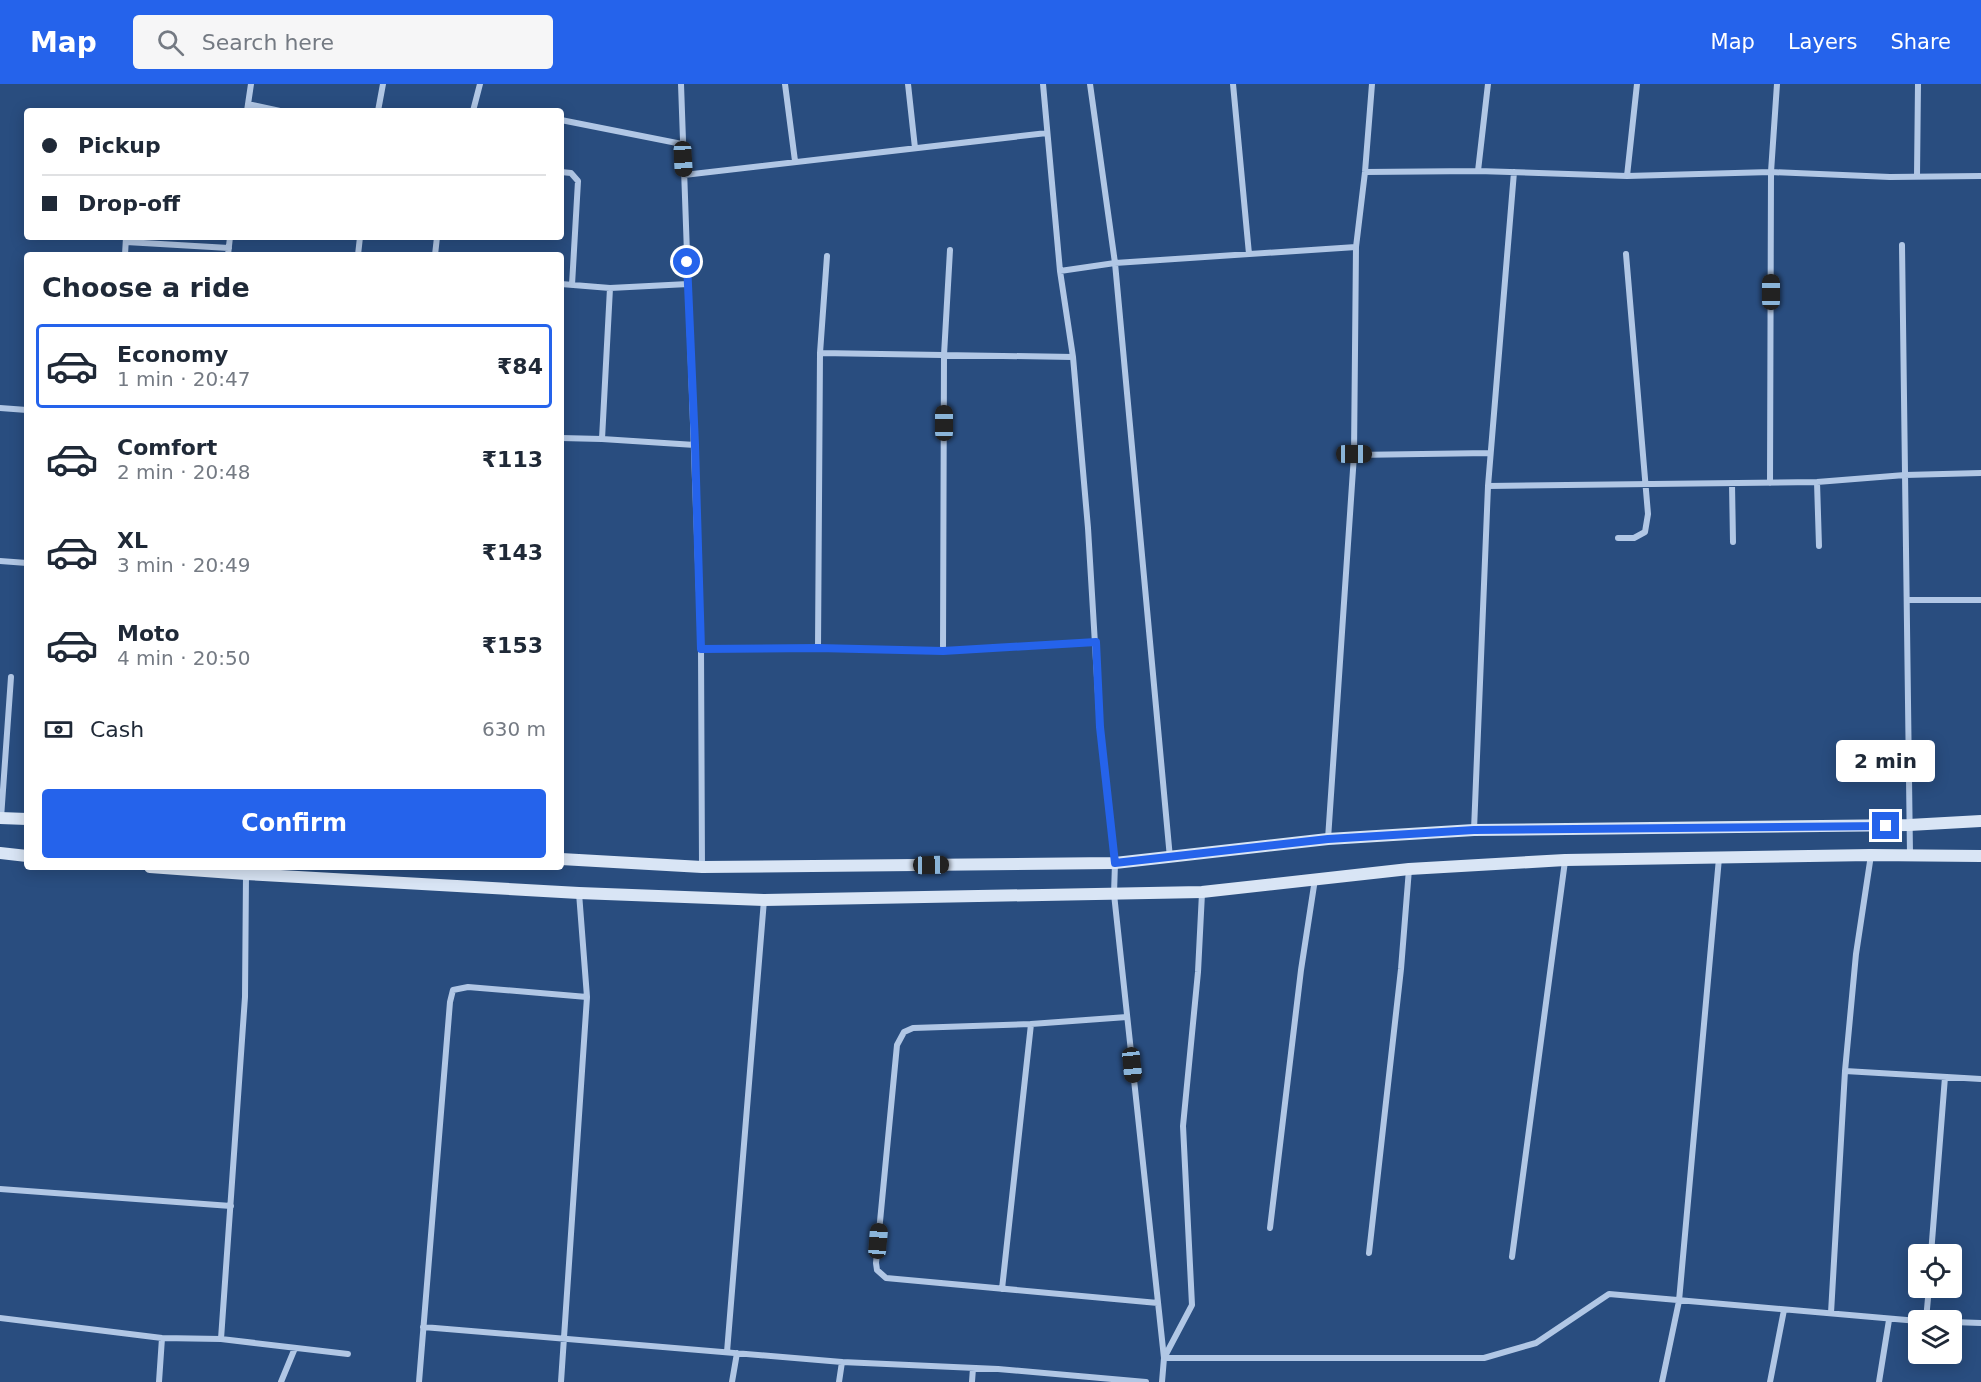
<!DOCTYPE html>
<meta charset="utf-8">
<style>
body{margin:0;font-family:"DejaVu Sans",sans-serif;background:#f6f6f7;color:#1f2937;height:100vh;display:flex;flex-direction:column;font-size:22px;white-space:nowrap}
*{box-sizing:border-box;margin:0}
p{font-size:20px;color:#747a83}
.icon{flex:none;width:33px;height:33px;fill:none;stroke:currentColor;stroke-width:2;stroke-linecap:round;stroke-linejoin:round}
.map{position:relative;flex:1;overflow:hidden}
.details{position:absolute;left:24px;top:168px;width:540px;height:618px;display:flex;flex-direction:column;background:#fff;border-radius:6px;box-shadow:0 3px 15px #0003}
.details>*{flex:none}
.top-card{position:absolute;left:24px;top:24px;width:540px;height:132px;border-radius:6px;box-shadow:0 3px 15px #0003;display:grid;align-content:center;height:132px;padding:0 18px;background:#fff}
.tools{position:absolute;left:1908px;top:1160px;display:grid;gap:12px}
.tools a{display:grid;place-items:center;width:54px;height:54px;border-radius:6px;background:#fff;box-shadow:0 3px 15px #0003;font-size:30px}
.end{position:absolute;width:27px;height:27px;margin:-14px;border:8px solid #2563eb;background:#fff;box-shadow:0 0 0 3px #fff}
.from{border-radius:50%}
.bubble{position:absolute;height:42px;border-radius:6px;background:#fff;box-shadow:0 3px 15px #0003;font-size:20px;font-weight:600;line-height:42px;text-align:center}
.car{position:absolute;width:18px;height:36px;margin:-18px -9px;border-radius:8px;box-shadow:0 0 4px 2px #0007;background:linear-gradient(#222 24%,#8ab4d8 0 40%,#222 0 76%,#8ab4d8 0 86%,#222 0)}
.top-card b{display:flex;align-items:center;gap:21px;height:57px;font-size:22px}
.top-card b+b{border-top:2px solid #e0e1e3}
.top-card i{width:15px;height:15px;background:#1f2937}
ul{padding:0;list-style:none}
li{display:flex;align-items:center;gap:18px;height:84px;margin:0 12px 9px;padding:0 6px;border:3px solid transparent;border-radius:6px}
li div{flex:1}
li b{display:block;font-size:22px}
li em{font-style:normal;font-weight:600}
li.on{border-color:#2563eb}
li>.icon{width:54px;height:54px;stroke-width:1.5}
h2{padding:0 18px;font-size:27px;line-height:72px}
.pay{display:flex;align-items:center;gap:15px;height:66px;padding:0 18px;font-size:22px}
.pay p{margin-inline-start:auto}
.primary-button{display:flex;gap:12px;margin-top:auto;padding:12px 18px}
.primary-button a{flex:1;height:69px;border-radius:6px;background:#2563eb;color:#fff;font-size:24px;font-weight:600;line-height:69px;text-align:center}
header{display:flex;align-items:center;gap:36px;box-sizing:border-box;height:84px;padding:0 30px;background:#2563eb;color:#fff}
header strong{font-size:28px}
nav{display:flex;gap:33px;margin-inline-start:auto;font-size:21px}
.search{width:420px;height:54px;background:#f6f6f7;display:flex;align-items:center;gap:15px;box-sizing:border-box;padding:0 21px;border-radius:6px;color:#747a83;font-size:22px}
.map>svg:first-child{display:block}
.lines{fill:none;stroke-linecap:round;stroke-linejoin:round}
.street{stroke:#b1c7e5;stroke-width:6}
.secondary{stroke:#d9e5f5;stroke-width:12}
.route{stroke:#2563eb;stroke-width:8}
</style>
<header>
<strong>Map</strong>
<div class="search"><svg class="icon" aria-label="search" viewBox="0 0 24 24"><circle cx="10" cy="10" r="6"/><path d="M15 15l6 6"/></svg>Search here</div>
<nav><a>Map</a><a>Layers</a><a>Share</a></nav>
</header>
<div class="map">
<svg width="1981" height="1298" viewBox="0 0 1981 1298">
<rect width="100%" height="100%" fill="#294d7f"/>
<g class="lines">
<path class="street" d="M 681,0 L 701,565 L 702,783
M 785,0 L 795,77
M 908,0 L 915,64
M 1043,0 L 1060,187 L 1073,273 L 1088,444 L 1100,643 L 1115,779 L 1114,810 L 1164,1274 L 1484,1274 L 1536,1259 L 1609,1210 L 1918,1237
M 1090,0 L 1115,179 L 1170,774
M 1233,0 L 1249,170
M 248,20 L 280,27
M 247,27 L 251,0
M 378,27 L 383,0
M 473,27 L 480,0
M 561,36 L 682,60
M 1478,87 L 1488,0
M 561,88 L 571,89 L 578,97 L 572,201
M 1365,88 L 1478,87 L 1627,92 L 1771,88 L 1890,93 L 1981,92
M 684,91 L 1047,49
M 1627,92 L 1637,0
M 1917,92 L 1918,0
M 126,158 L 229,164
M 1902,161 L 1910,770
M 125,171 L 126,153
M 228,171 L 230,153
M 358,171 L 360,153
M 435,171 L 437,153
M 1060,187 L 1115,179 L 1356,163 L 1365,88 L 1372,0
M 561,200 L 610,204 L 688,200
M 820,269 L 1073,273
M 0,324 L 27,326
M 561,354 L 602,355 L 695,361
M 602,355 L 610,204
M 1354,371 L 1490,369
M 1817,398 L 1819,462
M 1770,399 L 1771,88 L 1777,0
M 1732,400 L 1733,458
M 1488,402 L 1817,398 L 1905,391 L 1981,389
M 1618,454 L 1634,454 L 1645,448 L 1648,430 L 1626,170
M 0,477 L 27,479
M 1907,516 L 1981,516
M 818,564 L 820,269 L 827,172
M 701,565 L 818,564 L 943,567 L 1096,558
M 943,567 L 944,271 L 950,166
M 1,734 L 11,593
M 1474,746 L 1488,402 L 1514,88
M 1328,755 L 1354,371 L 1356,163
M 1871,771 L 1856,870 L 1845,987 L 1981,995
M 246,790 L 245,913 L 221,1255 L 348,1270
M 1127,933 L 1031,940 L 913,944 L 904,948 L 897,961 L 876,1179 L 877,1186 L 886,1194 L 1158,1219
M 0,1105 L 231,1122
M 1270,1144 L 1301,886 L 1315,795
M 1369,1169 L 1401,885 L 1409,785
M 1931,1170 L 1945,993
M 1512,1173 L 1565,777
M 1002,1205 L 1031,940
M 1831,1229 L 1845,987
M 0,1234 L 162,1254 L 221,1255
M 1926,1236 L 1929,1203
M 1952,1238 L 1981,1239
M 423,1243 L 842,1278 L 998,1285 L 1146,1298
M 727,1268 L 764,816
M 159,1298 L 162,1254
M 281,1298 L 295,1264
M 419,1298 L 450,918 L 453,906 L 468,903 L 587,913
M 561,1298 L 587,913 L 579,809
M 732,1298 L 737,1269
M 839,1298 L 842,1278
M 972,1298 L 973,1284
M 1162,1298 L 1164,1274 L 1192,1221 L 1183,1042 L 1198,888 L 1202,809
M 1662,1298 L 1679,1217 L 1719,774
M 1770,1298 L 1784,1226
M 1879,1298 L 1889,1236"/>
<path class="secondary" d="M 0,734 L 27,735
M 0,769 L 27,772
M 561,775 L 702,783 L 1115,779 L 1328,755 L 1474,746 L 1909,741 L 1981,737
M 150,783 L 246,790 L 579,809 L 764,816 L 1202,808 L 1409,785 L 1565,776 L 1871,771 L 1981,772"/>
</g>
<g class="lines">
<path class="route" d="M 687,178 L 695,361 L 701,565 L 818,564 L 943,567 L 1096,558 L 1100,643 L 1115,779 L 1328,755 L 1474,746 L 1886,742"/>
</g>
</svg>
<div class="tools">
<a><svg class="icon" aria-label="locate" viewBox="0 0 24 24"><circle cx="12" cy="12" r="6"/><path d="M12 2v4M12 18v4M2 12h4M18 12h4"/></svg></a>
<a><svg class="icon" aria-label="layers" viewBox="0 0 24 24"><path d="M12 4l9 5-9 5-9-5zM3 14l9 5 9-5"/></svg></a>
</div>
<i class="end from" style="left:687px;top:178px"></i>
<i class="end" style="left:1886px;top:742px"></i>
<div class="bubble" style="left:1836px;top:656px;width:99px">2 min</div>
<i class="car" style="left:683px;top:75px;rotate:177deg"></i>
<i class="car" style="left:1771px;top:208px;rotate:0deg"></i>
<i class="car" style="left:944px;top:339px;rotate:0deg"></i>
<i class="car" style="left:1354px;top:370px;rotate:90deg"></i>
<i class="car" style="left:931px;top:781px;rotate:89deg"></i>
<i class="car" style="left:1132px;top:981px;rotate:174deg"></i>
<i class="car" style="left:878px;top:1157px;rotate:5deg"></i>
<div class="top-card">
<b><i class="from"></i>Pickup</b>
<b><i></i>Drop-off</b>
</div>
<section class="details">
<h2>Choose a ride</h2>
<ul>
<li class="on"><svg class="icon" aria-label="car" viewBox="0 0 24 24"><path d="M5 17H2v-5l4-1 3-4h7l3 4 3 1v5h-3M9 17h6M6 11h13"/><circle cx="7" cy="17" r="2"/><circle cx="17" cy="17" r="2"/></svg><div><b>Economy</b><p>1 min · 20:47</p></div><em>₹84</em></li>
<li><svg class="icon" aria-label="car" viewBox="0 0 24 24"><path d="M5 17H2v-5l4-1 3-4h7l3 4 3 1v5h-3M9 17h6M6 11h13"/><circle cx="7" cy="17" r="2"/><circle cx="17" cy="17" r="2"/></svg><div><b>Comfort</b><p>2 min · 20:48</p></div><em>₹113</em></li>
<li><svg class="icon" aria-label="car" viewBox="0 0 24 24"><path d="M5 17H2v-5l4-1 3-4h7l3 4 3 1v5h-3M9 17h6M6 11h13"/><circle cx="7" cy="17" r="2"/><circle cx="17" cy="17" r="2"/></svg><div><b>XL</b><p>3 min · 20:49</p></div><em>₹143</em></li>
<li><svg class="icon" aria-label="car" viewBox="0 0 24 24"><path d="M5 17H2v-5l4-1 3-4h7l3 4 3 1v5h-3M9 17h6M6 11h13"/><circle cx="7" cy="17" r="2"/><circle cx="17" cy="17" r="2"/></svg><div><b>Moto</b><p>4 min · 20:50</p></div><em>₹153</em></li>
</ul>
<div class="pay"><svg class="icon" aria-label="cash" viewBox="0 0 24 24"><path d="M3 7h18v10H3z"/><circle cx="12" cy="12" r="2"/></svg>Cash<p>630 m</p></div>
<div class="primary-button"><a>Confirm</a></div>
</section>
</div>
